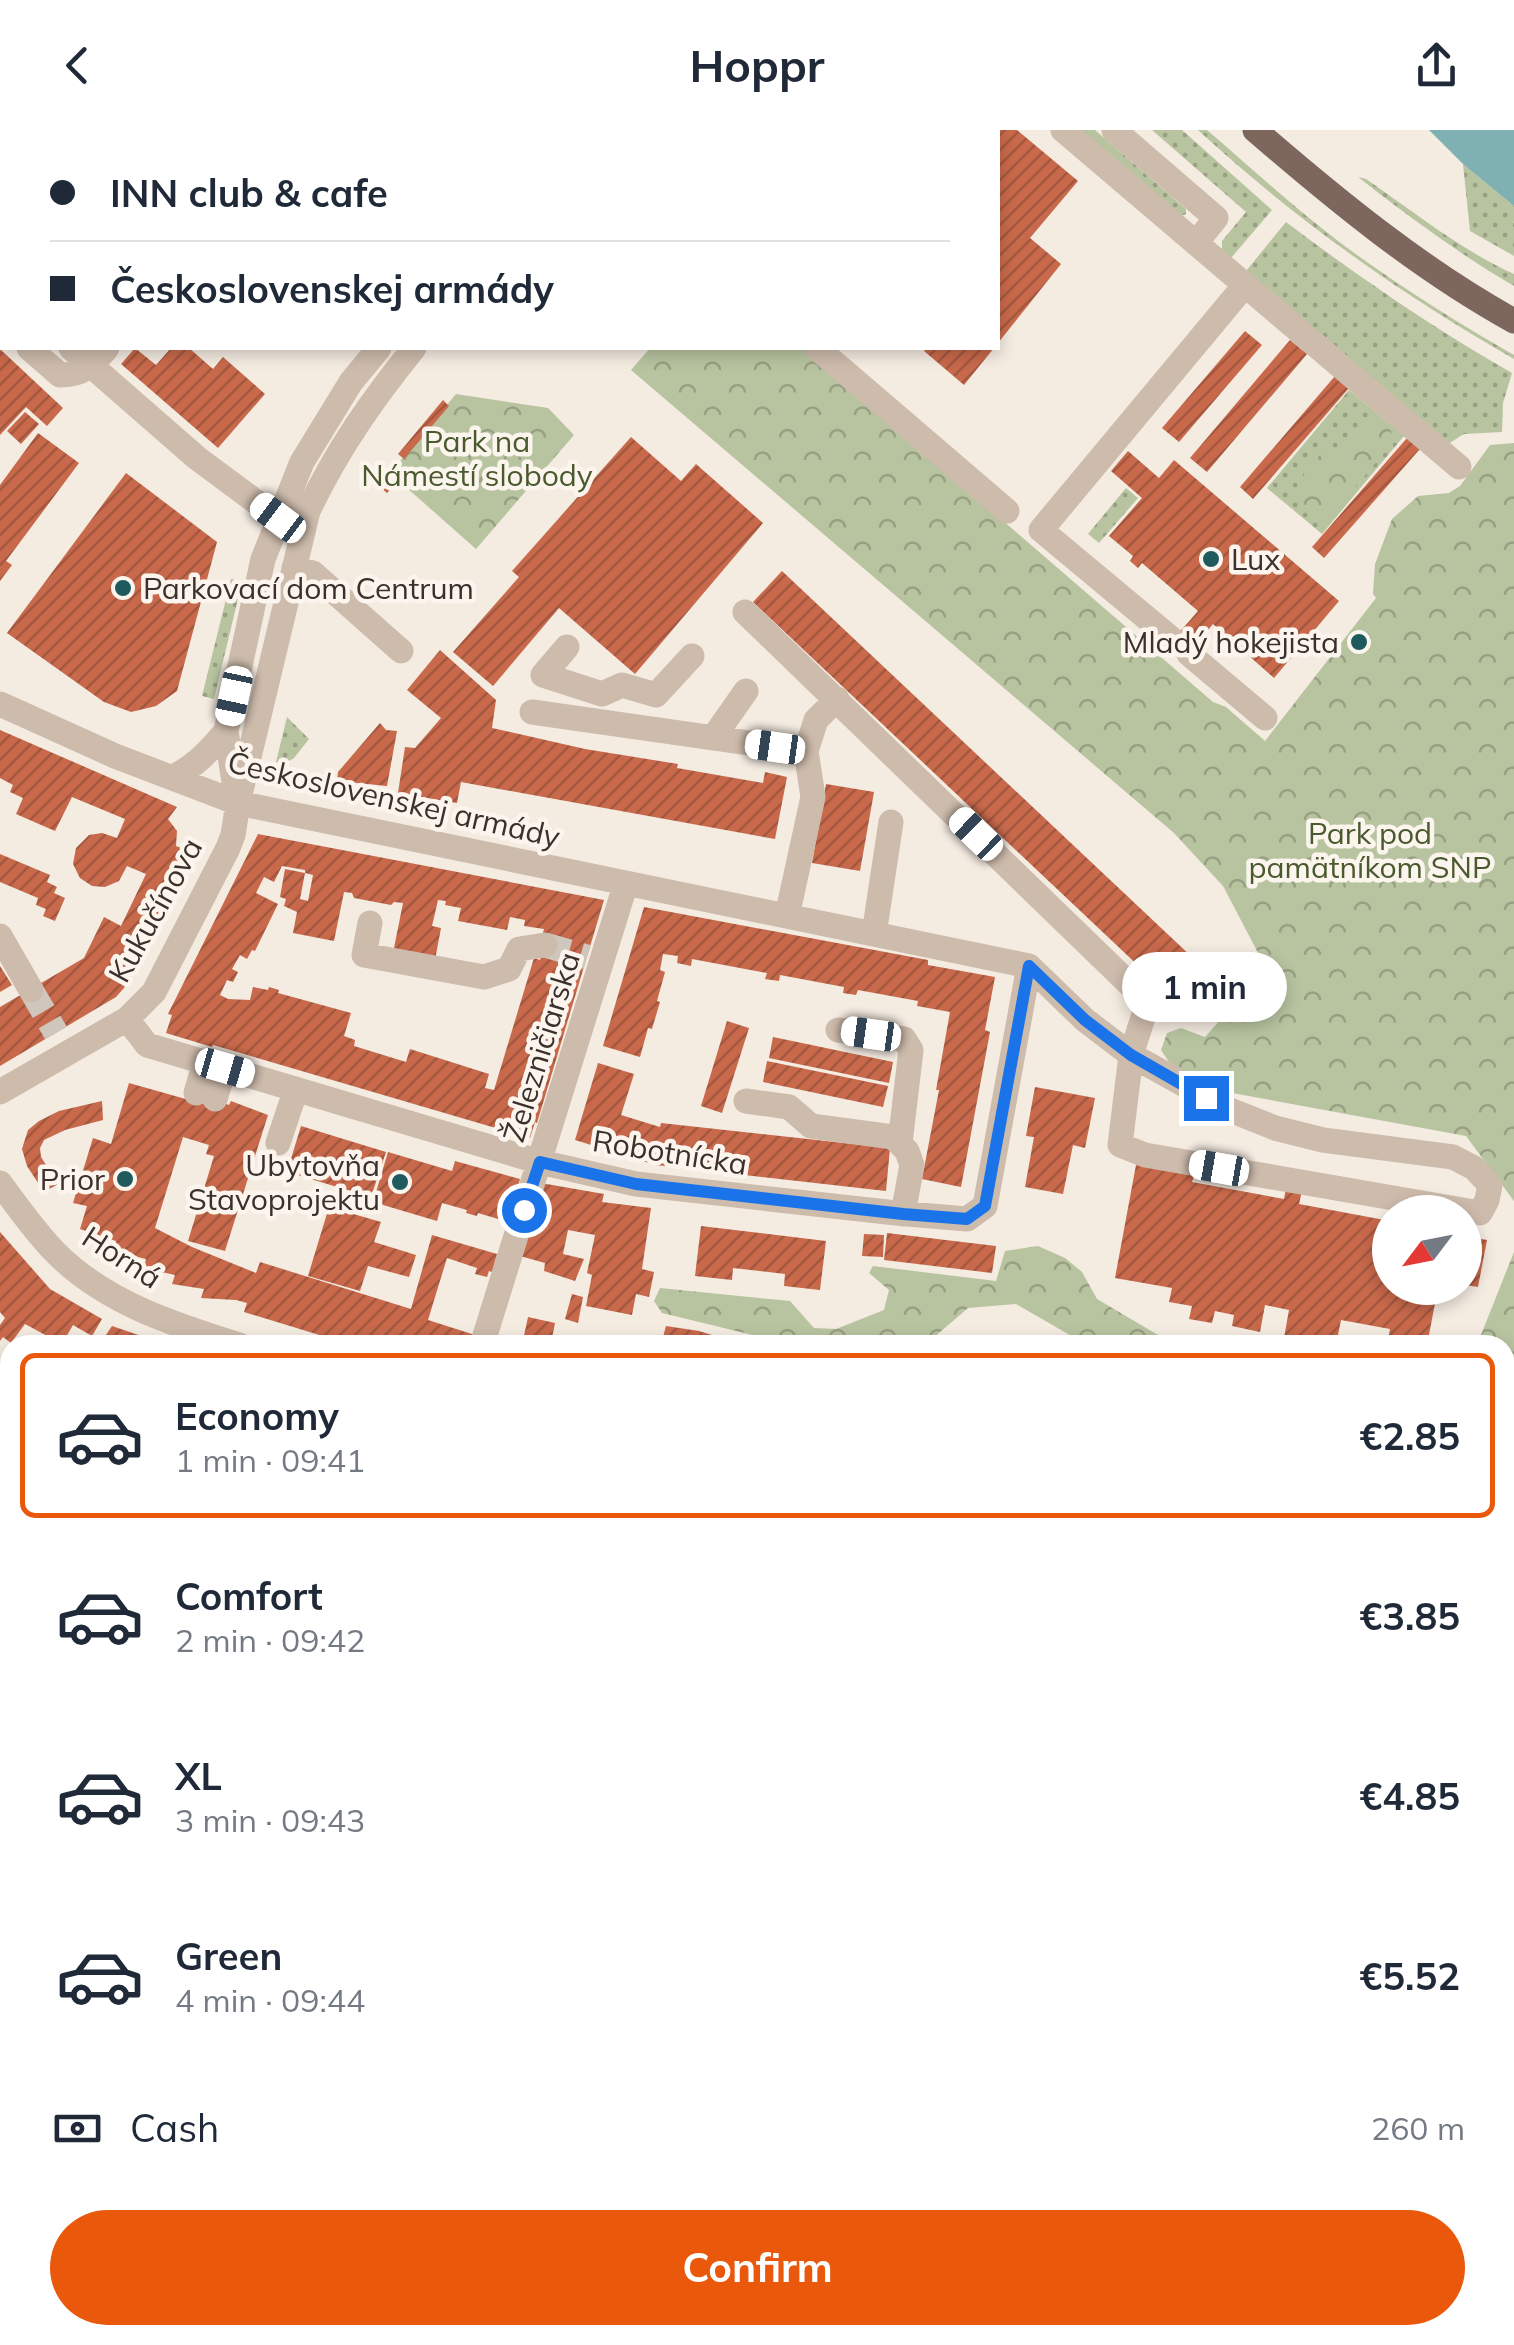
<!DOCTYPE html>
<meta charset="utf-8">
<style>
body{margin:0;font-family:Mulish,sans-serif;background:#f6f6f7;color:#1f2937;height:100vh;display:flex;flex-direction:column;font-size:38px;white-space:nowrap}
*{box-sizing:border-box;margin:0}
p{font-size:32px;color:#747a83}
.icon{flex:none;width:55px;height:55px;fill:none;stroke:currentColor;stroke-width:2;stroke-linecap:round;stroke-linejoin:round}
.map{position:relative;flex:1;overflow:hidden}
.panel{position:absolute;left:0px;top:1205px;width:1515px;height:1010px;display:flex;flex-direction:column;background:#fff;border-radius:30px 30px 0 0;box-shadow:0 5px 15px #0003}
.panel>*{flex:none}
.guide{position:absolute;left:0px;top:0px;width:1000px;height:220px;box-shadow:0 5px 15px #0003;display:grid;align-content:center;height:220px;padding:0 50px;background:#fff}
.needle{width:65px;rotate:238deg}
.buttons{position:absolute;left:1372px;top:1065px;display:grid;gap:20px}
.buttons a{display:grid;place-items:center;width:110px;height:110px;border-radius:50%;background:#fff;box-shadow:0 5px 15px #0003;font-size:50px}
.end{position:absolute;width:45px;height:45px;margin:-22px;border:12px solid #1a73e8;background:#fff;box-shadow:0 0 0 5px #fff}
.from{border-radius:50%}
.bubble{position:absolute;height:70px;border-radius:35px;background:#fff;box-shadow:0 5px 15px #0003;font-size:32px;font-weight:700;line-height:70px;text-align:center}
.car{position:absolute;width:30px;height:60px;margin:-30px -15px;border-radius:12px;box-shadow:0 0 8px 2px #0007;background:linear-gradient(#fff 24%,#345 0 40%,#fff 0 76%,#345 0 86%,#fff 0)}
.guide b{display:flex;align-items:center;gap:35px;height:95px;font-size:38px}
.guide b+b{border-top:2px solid #e0e1e3}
.guide i{width:25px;height:25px;background:#1f2937}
ul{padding:18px 0 0;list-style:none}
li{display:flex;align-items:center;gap:30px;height:165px;margin:0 20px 15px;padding:0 30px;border:5px solid transparent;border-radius:15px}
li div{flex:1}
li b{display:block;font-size:38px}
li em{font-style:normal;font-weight:700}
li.active{border-color:#ea580c}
li>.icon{width:90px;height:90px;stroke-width:1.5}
.pay{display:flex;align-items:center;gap:25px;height:110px;padding:0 50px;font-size:38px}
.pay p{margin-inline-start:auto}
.primary-button{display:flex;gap:20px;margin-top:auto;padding:20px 50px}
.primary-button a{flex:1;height:115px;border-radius:60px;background:#ea580c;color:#fff;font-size:40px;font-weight:700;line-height:115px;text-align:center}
header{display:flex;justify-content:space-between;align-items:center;height:130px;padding:0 50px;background:#fff;font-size:45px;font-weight:700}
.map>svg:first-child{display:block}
.grass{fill:url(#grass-dots)}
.forest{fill:url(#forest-crowns)}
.pitch{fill:#b8c4a0}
.water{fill:#7fb0b2}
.building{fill:url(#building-hatch);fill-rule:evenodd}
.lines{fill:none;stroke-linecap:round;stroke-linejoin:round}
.minor-tunnel{stroke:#cfc6bd;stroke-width:25;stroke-dasharray:25 12;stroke-linecap:butt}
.minor{stroke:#cdbbac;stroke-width:25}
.major{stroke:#7d675c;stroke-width:25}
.route{stroke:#1a73e8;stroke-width:12}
.poi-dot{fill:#1f5a5e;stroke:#fbf5ee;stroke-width:4}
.labels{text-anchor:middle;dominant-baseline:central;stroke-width:9;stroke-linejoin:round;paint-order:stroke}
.park-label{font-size:30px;fill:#4a5a2e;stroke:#fbf5ee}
.poi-label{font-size:30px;fill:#3b302b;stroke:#fbf5ee;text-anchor:end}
.street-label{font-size:30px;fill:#3b302b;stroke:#fbf5ee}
</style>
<header><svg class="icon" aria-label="back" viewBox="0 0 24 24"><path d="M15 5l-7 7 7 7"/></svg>Hoppr<svg class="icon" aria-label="share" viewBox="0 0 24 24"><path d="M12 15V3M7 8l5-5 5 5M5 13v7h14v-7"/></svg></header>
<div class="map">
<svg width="1514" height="2215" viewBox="0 0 1514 2215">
<defs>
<pattern id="grass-dots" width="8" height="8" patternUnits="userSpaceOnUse" patternTransform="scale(2.5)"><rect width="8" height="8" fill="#b8c4a0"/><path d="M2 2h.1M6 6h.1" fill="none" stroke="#97a083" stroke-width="1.8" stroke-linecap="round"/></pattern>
<pattern id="forest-crowns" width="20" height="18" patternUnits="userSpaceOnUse" patternTransform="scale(2.5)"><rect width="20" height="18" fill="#b8c4a0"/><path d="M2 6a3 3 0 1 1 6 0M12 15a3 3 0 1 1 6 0" fill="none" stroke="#97a083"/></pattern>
<pattern id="building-hatch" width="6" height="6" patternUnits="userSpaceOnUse" patternTransform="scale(2.5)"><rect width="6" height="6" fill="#c8694b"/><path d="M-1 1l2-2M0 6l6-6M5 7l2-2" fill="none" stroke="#a4573f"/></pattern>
</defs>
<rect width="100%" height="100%" fill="#f4ebe1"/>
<path class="grass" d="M 1081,0 L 1095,0 L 1186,79 L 1186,84 L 1181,86 Z
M 1152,0 L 1182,0 L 1272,80 L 1231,128 L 1222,121 L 1222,111 L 1246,82 Z
M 1198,0 L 1207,0 C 1250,37 1292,76 1338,111 C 1394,153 1453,190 1514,225 L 1514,229 C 1399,163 1296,90 1198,0 Z
M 1463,34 L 1514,76 L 1514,126 L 1470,101 Z
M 1358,47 L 1366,49 C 1414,82 1461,120 1514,144 L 1514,156 C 1459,124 1408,86 1358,47 Z
M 1286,92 C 1359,147 1433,198 1512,243 L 1503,273 L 1502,302 L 1464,304 L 1448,314 L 1246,141 Z
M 1349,260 L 1404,306 L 1322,404 L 1267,358 Z
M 1126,358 L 1138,368 L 1099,413 L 1088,404 Z
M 231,449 L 242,452 L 214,569 L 202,566 Z
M 287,587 L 309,609 L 294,628 L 284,634 L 276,632 Z"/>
<path class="forest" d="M 650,218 L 803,218 L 1213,572 L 1226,577 L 1265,611 L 1376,468 L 1373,464 L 1375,434 L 1392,389 L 1418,366 L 1449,363 L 1460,356 L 1490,315 L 1514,313 L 1514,1071 L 1466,1006 L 1216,960 L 1169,932 L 1161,920 L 1167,903 L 1181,898 L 1205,907 L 1266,838 L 1223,756 L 1174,703 L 631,240 Z
M 456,264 L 548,278 L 574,305 L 476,419 L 390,343 Z
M 1374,285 L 1392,302 L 1391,315 L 1329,388 L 1317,392 C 1298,376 1295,345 1316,328 C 1327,319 1344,319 1354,311 C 1364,303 1363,291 1374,285 Z
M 1038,1116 L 1065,1128 L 1082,1142 L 1097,1169 L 1175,1215 L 1087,1215 L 1016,1174 L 968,1178 L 925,1215 L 774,1215 L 765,1208 L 662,1183 L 654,1171 L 660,1158 L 790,1171 L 814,1198 L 836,1199 L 884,1180 L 889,1160 L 869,1143 L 873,1136 L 996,1151 L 1005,1121 Z
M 1514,1122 L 1514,1432 L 1505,1428 L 1505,1215 L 1477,1215 Z"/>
<path class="pitch" d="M 0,1808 L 10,1810 L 10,1894 L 0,1892 Z"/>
<path class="water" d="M 1429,0 L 1514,0 L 1514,76 L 1463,34 Z"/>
<path class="building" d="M 998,0 L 1017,0 L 1078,51 L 1030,108 L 1061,134 L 998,213 Z
M 1245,201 L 1262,215 L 1179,312 L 1162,298 Z
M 1290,210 L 1307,224 L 1207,342 L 1190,328 Z
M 135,218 L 156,235 L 171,218 L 189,218 L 213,239 L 223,227 L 265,264 L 218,318 L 121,234 Z
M 927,218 L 994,218 L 964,255 L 924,221 Z
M 0,219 L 63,278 L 47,296 L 26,277 L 0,305 Z
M 1335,246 L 1349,258 L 1253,369 L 1240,357 Z
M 443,270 L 449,276 L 404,329 L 398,324 Z
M 25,282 L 39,294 L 21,314 L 7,301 Z
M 38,303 L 79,333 L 6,431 L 12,435 L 0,451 L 0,355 Z
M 631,307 L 681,351 L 696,334 L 763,393 L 635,544 L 559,478 L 493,556 L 453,522 L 519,447 L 512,441 Z
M 1407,308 L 1420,319 L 1324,428 L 1312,417 Z
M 1128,321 L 1159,348 L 1174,330 L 1339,471 L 1274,548 L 1213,494 L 1187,526 L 1171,512 L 1198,481 L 1142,433 L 1138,438 L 1130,431 L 1133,426 L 1109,406 L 1142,368 L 1111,341 Z
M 382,342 L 387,346 L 383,351 L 391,358 L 387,363 L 373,351 Z
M 126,343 L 217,412 L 177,561 L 156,576 L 131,582 L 104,572 L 7,503 Z
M 782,441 L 1211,845 L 1181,876 L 753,472 Z
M 440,520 L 496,570 L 492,598 L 585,619 L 678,634 L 677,638 L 763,653 L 765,642 L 787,647 L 775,709 L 461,652 L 457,673 L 398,663 L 405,617 L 415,618 L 441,588 L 407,560 Z
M 380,593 L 386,600 L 397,601 L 387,656 L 337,651 L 338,642 Z
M 0,600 L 177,677 L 168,689 L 177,701 L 176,716 L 192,722 L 124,858 L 116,867 L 0,936 L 0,877 L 84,828 L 104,787 L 121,796 L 146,744 L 127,736 L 119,751 L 105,757 L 92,756 L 80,748 L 73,734 L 76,718 L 89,705 L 102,703 L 117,708 L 125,689 L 72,667 L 55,701 L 16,684 L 23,668 L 10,662 L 13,655 L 0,648 Z
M 826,654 L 874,662 L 860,741 L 812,733 Z
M 258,704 L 604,770 L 537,993 L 535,992 L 530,1008 L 213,915 L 212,917 L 166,903 L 172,885 L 168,884 ZM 282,736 L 305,740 L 305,743 L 285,739 L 280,767 L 286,769 L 284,776 L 297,782 L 293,803 L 334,811 L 344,762 L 352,763 L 354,768 L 391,775 L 394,772 L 403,773 L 393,823 L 435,830 L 441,798 L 432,796 L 438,770 L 446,771 L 445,775 L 461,778 L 458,791 L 507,800 L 510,787 L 525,790 L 524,796 L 544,799 L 543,803 L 547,808 L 540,830 L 534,828 L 494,960 L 485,958 L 489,944 L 410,919 L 406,932 L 354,916 L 355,910 L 344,906 L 351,883 L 278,863 L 279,860 L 269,857 L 268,860 L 253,857 L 250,870 L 228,869 L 220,865 L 227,850 L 233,852 L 238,842 L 232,839 L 240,825 L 247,829 L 252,820 L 255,821 L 278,774 L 256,763 L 264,747 L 274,752 ZM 305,743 L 313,745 L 308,771 L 300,769 Z
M 0,724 L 50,745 L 47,752 L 57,757 L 54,763 L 65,768 L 55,791 L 43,786 L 46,779 L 36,775 L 38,768 L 0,752 Z
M 644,777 L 928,830 L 928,835 L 995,847 L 985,900 L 990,902 L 961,1057 L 922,1049 L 939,960 L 936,960 L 950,882 L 917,876 L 918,871 L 858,860 L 856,865 L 843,863 L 844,857 L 780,845 L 779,851 L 765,849 L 767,843 L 692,829 L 691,836 L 677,833 L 678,826 L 663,824 L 660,840 L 665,842 L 657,871 L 660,872 L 652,899 L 648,898 L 640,927 L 603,916 Z
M 0,836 L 12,855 L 0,862 Z
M 727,891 L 749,898 L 722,983 L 701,976 Z
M 773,907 L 893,932 L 889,953 L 769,928 Z
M 767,931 L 888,956 L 883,977 L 763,952 Z
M 598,933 L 634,944 L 621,985 L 660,997 L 661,993 L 890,1018 L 886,1061 L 656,1035 L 575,1010 Z
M 129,953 L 221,979 L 223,973 L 229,975 L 231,971 L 268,985 L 225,1121 L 188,1111 L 214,1026 L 206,1024 L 209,1015 L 183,1007 L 155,1098 L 192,1117 L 256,1143 L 260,1132 L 411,1179 L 432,1105 L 497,1124 L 492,1142 L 489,1141 L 487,1147 L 475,1144 L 477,1138 L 447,1128 L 428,1190 L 475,1205 L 471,1215 L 352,1215 L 244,1182 L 247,1173 L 236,1170 L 201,1168 L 204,1159 L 172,1154 L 175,1145 L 144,1138 L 146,1129 L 113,1121 L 116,1111 L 80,1099 L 87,1076 L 73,1073 L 93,1008 L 111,1014 Z
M 1035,957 L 1095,968 L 1085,1018 L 1073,1015 L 1063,1064 L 1025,1057 L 1034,1007 L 1026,1006 Z
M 102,971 L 103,990 L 65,1000 L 44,1010 L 40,1018 L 41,1027 L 58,1054 L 44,1062 L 27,1036 L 22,1019 L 28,1000 L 39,991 L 59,981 Z
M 301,996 L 386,1022 L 371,1067 L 287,1042 Z
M 388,1022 L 452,1041 L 455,1031 L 520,1049 L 508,1092 L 478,1083 L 477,1086 L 466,1083 L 467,1080 L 442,1073 L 437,1091 L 373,1072 Z
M 1136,1035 L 1194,1046 L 1192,1052 L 1284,1069 L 1286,1058 L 1302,1061 L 1299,1074 L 1390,1091 L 1390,1158 L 1438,1158 L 1427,1215 L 1387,1215 L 1390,1199 L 1341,1190 L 1336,1215 L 1320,1215 L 1284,1208 L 1289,1180 L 1265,1175 L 1260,1202 L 1232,1196 L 1234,1185 L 1215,1181 L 1212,1193 L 1189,1189 L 1192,1176 L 1169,1172 L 1172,1158 L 1115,1148 Z
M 541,1053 L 604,1064 L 602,1072 L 651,1078 L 642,1139 L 654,1142 L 649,1167 L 636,1164 L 632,1185 L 586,1176 L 592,1145 L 587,1143 L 595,1105 L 568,1100 L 563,1124 L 584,1129 L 575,1151 L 544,1141 L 545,1133 L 520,1126 Z
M 329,1077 L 381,1092 L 374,1112 L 416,1125 L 409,1147 L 368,1136 L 360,1161 L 308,1146 Z
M 701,1096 L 826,1111 L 820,1160 L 784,1156 L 785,1144 L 733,1138 L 732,1150 L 695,1146 Z
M 0,1102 L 50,1159 L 102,1189 L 92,1206 L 73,1195 L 62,1214 L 25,1194 L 11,1213 L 3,1207 L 0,1211 L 0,1195 L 5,1188 L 0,1182 Z
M 887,1103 L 996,1116 L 992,1143 L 884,1130 Z
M 864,1104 L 884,1105 L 883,1127 L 862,1126 Z
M 1465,1106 L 1487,1110 L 1478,1157 L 1465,1155 Z
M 572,1164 L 583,1167 L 578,1193 L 565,1189 Z
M 528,1187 L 555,1193 L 552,1208 L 562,1211 L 561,1215 L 522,1215 Z
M 112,1196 L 165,1214 L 165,1215 L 99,1215 Z
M 666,1196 L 699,1201 L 745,1215 L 654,1215 L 656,1205 L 663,1207 Z
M 0,1441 L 10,1443 L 10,1485 L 0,1483 Z
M 1514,1572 L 1514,1616 L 1505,1634 L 1505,1592 Z
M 0,1593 L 10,1595 L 10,1660 L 0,1657 Z
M 1514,1642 L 1514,1690 L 1505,1709 L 1505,1660 Z
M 1505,1772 L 1514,1776 L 1514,1875 L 1505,1869 Z
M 1505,1959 L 1514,1963 L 1514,2086 L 1505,2098 Z
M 0,1981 L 10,1984 L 10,2042 L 0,2040 Z
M 0,2139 L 10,2142 L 10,2189 L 0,2186 Z
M 1514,2186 L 1514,2215 L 1449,2215 L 1471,2205 L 1505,2205 L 1505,2190 Z
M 209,2205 L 247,2205 L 245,2214 L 233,2211 L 232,2215 L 207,2212 Z
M 264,2205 L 334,2205 L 331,2215 L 262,2215 Z
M 352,2205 L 371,2205 L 403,2215 L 350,2215 Z
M 690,2205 L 733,2205 L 734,2215 L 692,2215 Z
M 1288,2205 L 1418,2205 L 1443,2215 L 1339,2215 L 1330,2212 L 1329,2215 L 1291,2215 L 1285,2213 Z"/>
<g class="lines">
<path class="minor-tunnel" d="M 545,815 L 587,827
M 31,860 L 56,903"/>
<path class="minor" d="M 204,0 L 207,2
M 577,0 L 578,2
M 1063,0 L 1459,337
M 1114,0 L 1216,88 L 1196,113
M 16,2 L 18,0
M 554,2 L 556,0
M 597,2 L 600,0
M 0,21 L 2,18
M 0,155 L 2,157
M 0,192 L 2,194
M 29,218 L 60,245 C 84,245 92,235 107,218
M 71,218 L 197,328 L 290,397
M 817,218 L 1007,381
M 294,438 L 313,443 L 401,521
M 1173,510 L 1041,400 L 1245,155
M 567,517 L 543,545 L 602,564 L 622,555 L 656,565 L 692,526
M 1189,524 L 1265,588
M 0,574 L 115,626 L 238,673 L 1029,836 L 1085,890 L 1131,925 L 1230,980 L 1275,998 L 1323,1010 L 1453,1027 L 1474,1038 L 1490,1055 L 1487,1070 L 1480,1083 L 1145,1025 L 1120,1015 L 1131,925 L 1148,872 L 745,482
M 532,582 L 806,621
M 713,608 L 746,561
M 173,647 C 196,636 210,620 226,601
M 235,658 L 226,601 L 263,429 L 302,332 L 351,252 L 379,218
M 787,786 L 813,667 L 806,621 L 816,590 L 837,569
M 370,793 L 364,825 L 484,847 L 509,839 L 519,819 L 545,815
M 874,804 L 891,692
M 0,806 L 31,860
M 127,889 L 147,915 L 540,1032 L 636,1054 L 896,1083 L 967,1089 L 985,1076 L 1029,836
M 838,900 L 904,909 L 911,920 L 900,1013
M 0,962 L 127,889 L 154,862 L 228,718 L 233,705 L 238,673 L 308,381 C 337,320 372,270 414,218
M 196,963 L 205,932
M 215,969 L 225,938
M 746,971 L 789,977 L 811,996 L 893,1007 L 907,1021 L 912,1035 L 903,1084
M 278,1013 L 296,959
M 0,1053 C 17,1076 33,1099 53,1120 C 103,1172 172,1194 239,1215
M 482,1215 L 626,753
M 0,1313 L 10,1316
M 1505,1445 L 1514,1449
M 0,1537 L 10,1539
M 0,1683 L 10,1685
M 1505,1914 L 1514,1920
M 0,2092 L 10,2095
M 1505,2128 L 1514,2122
M 470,2205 L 512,2215
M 781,2205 L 783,2215
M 1184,2205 L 1226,2215
M 549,2215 L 552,2205
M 650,2215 L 651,2205
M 890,2215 L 940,2205
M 1268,2215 L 1271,2205"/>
<path class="major" d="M 1255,0 C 1336,70 1420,139 1514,191"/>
</g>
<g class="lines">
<path class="route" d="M 524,1080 L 540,1032 L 636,1054 L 903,1084 L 967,1089 L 985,1076 L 1029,836 L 1085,890 L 1131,925 L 1206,968"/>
</g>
<g class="poi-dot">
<circle cx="1211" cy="429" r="10"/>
<circle cx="123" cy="458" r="10"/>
<circle cx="1359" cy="512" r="10"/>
<circle cx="125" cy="1049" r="10"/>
<circle cx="400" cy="1052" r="10"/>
</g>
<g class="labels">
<g class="park-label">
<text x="477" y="311">Park na<tspan x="477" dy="34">Námestí slobody</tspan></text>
<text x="1370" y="703">Park pod<tspan x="1370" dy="34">pamätníkom SNP</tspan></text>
</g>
<g class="poi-label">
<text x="1231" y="429" text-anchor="start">Lux</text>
<text x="143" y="458" text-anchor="start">Parkovací dom Centrum</text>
<text x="1339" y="512">Mladý hokejista</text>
<text x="380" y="1035">Ubytovňa<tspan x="380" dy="34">Stavoprojektu</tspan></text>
<text x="105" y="1049">Prior</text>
</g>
<g class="street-label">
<text transform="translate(394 669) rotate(13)">Československej armády</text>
<text transform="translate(155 780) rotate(-61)">Kukučínova</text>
<text transform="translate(541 917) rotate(-73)">Železničiarska</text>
<text transform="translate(670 1022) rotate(9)">Robotnícka</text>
<text transform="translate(122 1127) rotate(33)">Horná</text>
</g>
</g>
</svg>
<div class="buttons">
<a><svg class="needle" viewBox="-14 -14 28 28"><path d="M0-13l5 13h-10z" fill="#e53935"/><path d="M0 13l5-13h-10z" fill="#747a83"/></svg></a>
</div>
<i class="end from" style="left:524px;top:1080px"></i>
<i class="end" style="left:1206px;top:968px"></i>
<div class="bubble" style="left:1122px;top:822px;width:165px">1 min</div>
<i class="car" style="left:278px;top:388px;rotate:307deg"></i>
<i class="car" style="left:234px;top:566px;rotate:192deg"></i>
<i class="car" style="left:775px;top:617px;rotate:278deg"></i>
<i class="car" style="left:976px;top:704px;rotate:314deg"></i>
<i class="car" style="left:871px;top:904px;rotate:278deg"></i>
<i class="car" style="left:225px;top:938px;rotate:106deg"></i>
<i class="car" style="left:1219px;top:1038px;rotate:280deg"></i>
<div class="guide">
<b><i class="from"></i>INN club &amp; cafe</b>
<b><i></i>Československej armády</b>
</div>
<section class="panel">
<ul>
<li class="active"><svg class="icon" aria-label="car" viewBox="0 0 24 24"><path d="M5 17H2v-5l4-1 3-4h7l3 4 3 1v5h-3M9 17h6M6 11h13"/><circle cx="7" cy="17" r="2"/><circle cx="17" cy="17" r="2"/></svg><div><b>Economy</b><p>1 min · 09:41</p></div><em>€2.85</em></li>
<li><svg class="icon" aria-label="car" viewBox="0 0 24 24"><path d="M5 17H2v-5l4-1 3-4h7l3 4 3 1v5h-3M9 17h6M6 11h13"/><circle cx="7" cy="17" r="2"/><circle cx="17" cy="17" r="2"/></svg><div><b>Comfort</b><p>2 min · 09:42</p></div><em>€3.85</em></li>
<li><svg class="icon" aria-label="car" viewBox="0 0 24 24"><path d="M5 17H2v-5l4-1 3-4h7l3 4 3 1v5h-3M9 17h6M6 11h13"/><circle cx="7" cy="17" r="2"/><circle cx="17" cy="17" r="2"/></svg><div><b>XL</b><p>3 min · 09:43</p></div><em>€4.85</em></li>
<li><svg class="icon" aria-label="car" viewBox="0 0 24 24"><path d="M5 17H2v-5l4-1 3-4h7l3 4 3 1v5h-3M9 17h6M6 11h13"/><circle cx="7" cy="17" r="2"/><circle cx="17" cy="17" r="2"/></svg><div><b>Green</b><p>4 min · 09:44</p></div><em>€5.52</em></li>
</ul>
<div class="pay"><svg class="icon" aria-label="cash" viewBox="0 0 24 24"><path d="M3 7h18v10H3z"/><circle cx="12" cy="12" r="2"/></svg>Cash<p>260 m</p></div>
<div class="primary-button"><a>Confirm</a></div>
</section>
</div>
